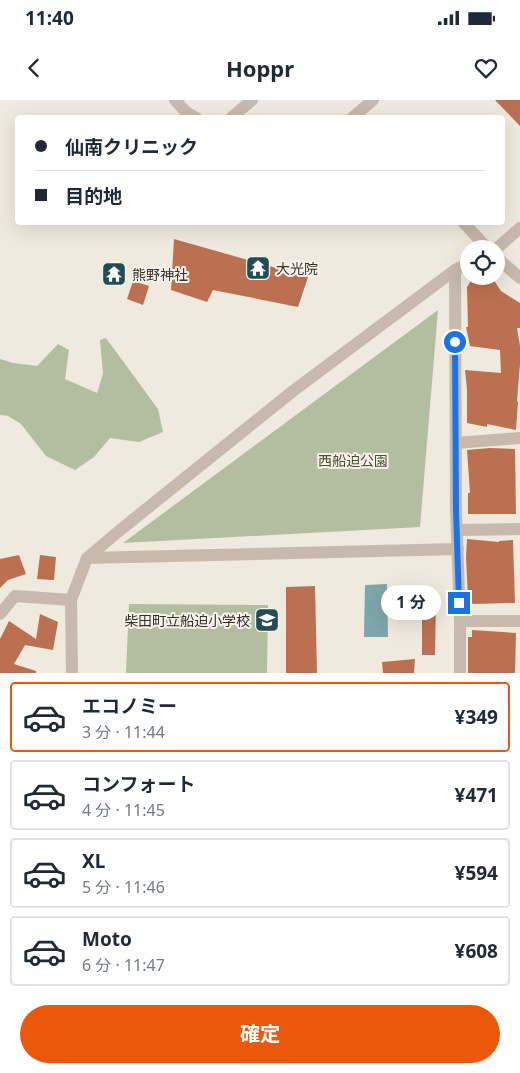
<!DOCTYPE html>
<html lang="ja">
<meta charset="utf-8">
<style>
body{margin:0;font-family:"Noto Sans","Noto Sans JP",sans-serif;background:#f2f2f3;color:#1f2937;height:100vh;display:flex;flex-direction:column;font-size:19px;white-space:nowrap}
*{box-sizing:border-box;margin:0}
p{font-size:16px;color:#747a83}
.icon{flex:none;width:28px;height:28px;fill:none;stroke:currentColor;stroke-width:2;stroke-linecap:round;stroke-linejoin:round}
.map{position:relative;height:573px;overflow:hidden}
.details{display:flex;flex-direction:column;background:#fff;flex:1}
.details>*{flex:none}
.guide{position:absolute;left:15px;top:15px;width:490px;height:110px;border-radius:5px;box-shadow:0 5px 20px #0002;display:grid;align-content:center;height:110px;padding:0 20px;background:#fff}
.fabs{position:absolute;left:460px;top:140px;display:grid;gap:10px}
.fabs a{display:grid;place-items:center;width:45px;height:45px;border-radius:50%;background:#fff;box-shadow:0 5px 20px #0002;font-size:25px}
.end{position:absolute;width:22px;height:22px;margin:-11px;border:6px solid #1a73e8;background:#fff;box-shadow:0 0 0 2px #fff}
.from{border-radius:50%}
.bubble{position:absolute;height:35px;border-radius:18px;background:#fff;box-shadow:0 5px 20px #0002;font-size:16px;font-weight:700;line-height:35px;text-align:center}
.guide b{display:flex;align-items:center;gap:18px;height:48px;font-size:19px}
.guide b+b{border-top:1px solid #e0e1e3}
.guide i{width:12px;height:12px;background:#1f2937}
ul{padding:9px 0 0;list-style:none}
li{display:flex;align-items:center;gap:15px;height:70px;margin:0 10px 8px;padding:0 10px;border:2px solid #e0e1e3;border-radius:5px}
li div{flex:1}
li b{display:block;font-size:19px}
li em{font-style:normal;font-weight:700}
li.current{border-color:#ea580c}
li>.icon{width:45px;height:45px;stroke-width:1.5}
.action{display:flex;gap:10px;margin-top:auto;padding:10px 20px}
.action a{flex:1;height:58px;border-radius:30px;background:#ea580c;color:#fff;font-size:20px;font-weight:700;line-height:58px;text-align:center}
.status{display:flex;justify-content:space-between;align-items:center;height:35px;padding:0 25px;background:#fff;direction:ltr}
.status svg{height:14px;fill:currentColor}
header{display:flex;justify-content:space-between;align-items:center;height:65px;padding:0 20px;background:#fff;font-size:22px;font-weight:700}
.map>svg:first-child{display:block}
.green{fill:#b2be9f}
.water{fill:#7fa6ab}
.building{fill:#bb7151}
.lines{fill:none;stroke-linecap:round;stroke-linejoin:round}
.minor{stroke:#c7b9ab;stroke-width:12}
.route{stroke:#1a73e8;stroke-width:6}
.labels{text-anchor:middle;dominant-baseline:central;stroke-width:4;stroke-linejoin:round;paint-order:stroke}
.poi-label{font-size:14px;fill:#362e29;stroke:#f8f2ea;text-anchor:start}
.park-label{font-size:14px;fill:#43522f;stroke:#f8f2ea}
</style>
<div class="status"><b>11:40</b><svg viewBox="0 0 49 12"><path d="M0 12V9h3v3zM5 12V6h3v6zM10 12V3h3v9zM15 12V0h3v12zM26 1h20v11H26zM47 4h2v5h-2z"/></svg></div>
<header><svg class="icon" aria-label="back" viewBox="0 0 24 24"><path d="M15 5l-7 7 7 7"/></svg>Hoppr<svg class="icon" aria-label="heart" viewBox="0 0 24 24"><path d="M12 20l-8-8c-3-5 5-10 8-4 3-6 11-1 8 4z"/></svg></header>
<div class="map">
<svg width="520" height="573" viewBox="0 0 520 573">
<rect width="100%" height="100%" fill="#f0e9de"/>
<path class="green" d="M 438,210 L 420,427 L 123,443 Z
M 106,238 L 158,309 L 163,332 L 139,342 L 110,338 L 94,357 L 75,370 L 46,356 L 21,324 L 8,316 L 0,315 L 0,259 L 13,263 L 37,266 L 58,244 L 69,250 L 65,279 L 97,293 L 103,274 L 100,240 Z
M 129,504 L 268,505 L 267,573 L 126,573 Z"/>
<path class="water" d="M 387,484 L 388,537 L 364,537 L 365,485 Z
M 395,485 L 412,485 L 413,516 L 396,517 Z"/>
<path class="building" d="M 495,0 L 520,0 L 520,26 Z
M 174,139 L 308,177 L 298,207 L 213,190 L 207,202 L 171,190 Z
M 474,176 L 491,176 L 501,191 L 520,203 L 520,228 L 517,228 L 520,246 L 520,264 L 517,301 L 518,302 L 516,330 L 487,324 L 487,327 L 467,323 L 467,289 L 465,270 L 501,273 L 500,250 L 470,246 L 466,227 L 468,227 L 467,187 Z
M 133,181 L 149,186 L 143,205 L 127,199 Z
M 490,348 L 515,349 L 516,414 L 468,414 L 468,393 L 470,393 L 467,350 Z
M 467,439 L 499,442 L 499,441 L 513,440 L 515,503 L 473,504 L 468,499 L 466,457 Z
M 19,455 L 26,474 L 8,480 L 0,488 L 0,459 Z
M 40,455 L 56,457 L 54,480 L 37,479 Z
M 315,486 L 317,573 L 286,573 L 286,487 Z
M 436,500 L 435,555 L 422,555 L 422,501 Z
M 40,514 L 58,522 L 53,550 L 25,545 L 14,564 L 36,571 L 36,573 L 0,573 L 0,539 L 9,521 L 36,539 Z
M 472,530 L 516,533 L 515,573 L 468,573 L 468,537 L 472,537 Z
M 415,559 L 414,573 L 383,573 L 382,562 Z"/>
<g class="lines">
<path class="minor" d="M 175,0 L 186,12 L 196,18
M 231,18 L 252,0
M 352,18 L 373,0
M 463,122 L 488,149
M 496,149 L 520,128
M 496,157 L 520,178
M 455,170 L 456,410 L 460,521 L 460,573
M 456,343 L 520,338
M 457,430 L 520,429
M 87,458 L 458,449
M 0,514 L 15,496 L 71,500
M 460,521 L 520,521
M 72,573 L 71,500 L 87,458 L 119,431 L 293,291 L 455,170 L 469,163"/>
</g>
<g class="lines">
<path class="route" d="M 455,242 L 456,410 L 459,503"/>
</g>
<defs>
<symbol id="temple-square" viewBox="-11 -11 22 22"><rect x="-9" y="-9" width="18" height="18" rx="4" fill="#224d54" stroke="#f8f2ea"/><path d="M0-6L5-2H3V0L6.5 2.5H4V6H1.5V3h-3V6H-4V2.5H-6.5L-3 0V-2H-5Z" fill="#fff"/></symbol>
<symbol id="school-square" viewBox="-11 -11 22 22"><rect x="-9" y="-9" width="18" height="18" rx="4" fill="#224d54" stroke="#f8f2ea"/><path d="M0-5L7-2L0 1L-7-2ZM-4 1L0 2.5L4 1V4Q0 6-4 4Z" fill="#fff"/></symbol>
</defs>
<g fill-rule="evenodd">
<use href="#temple-square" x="244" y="154" width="28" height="28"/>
<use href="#temple-square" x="100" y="160" width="28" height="28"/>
<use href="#school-square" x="253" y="506" width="28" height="28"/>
</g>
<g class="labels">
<g class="poi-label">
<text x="276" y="168">大光院</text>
<text x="132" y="174">熊野神社</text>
<text x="250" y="520" text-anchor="end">柴田町立船迫小学校</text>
</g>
<g class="park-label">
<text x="353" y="360">西船迫公園</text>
</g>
</g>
</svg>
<div class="fabs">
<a><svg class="icon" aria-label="locate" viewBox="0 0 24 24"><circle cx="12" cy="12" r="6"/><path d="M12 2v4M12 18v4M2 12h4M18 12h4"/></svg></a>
</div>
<i class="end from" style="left:455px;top:242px"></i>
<i class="end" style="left:459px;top:503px"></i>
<div class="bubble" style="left:381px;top:485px;width:60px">1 分</div>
<div class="guide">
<b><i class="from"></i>仙南クリニック</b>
<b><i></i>目的地</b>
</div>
</div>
<section class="details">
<ul>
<li class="current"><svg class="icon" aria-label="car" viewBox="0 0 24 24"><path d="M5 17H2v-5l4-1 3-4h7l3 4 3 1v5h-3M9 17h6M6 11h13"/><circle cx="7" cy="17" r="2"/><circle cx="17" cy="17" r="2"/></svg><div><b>エコノミー</b><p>3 分 · 11:44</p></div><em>¥349</em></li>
<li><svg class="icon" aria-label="car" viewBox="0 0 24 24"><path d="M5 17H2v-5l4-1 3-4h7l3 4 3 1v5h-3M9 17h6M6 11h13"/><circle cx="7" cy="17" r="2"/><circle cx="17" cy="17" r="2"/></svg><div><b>コンフォート</b><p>4 分 · 11:45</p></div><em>¥471</em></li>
<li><svg class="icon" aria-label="car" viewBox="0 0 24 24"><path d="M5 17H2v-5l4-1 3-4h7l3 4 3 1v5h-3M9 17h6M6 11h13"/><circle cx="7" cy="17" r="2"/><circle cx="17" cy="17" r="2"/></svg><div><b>XL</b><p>5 分 · 11:46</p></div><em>¥594</em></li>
<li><svg class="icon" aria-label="car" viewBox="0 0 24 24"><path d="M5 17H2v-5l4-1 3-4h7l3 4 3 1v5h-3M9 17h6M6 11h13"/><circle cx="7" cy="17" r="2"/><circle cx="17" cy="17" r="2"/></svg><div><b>Moto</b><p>6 分 · 11:47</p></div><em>¥608</em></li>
</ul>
<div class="action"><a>確定</a></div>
</section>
